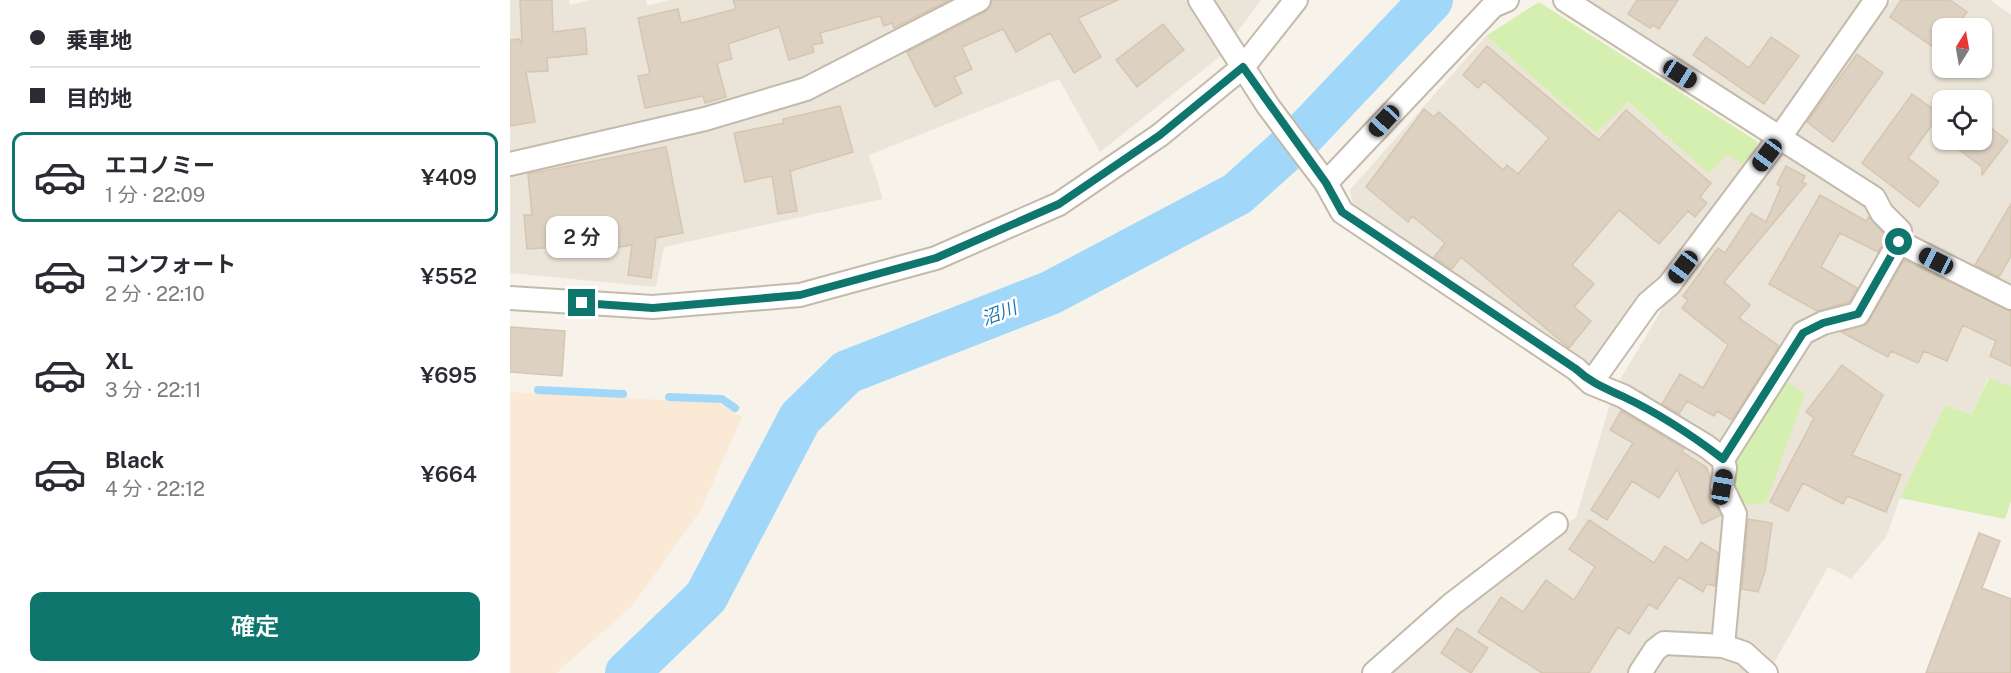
<!DOCTYPE html>
<html lang="ja">
<meta charset="utf-8">
<style>
body{margin:0;font-family:"Public Sans","Noto Sans JP",sans-serif;background:#f2f2f3;color:#2b2b33;height:100vh;display:flex;flex-direction:column;font-size:22px;white-space:nowrap}
*{box-sizing:border-box;margin:0}
p{font-size:20px;color:#7c7c81}
.icon{flex:none;width:33px;height:33px;fill:none;stroke:currentColor;stroke-width:2;stroke-linecap:round;stroke-linejoin:round}
.map{position:relative;flex:1;overflow:hidden}
.side{display:flex;flex-direction:column;background:#fff;width:510px}
.side>*{flex:none}
.hud{display:grid;align-content:center;height:132px;padding:0 30px;background:#fff}
.needle{width:39px;rotate:11deg}
.controls{position:absolute;left:1422px;top:18px;display:grid;gap:12px}
.controls a{display:grid;place-items:center;width:60px;height:60px;border-radius:12px;background:#fff;box-shadow:0 2px 4px #0004;font-size:30px}
.end{position:absolute;width:27px;height:27px;margin:-14px;border:8px solid #0f766e;background:#fff;box-shadow:0 0 0 3px #fff}
.from{border-radius:50%}
.bubble{position:absolute;height:42px;border-radius:12px;background:#fff;box-shadow:0 2px 4px #0004;font-size:20px;font-weight:600;line-height:42px;text-align:center}
.car{position:absolute;width:18px;height:36px;margin:-18px -9px;border-radius:8px;box-shadow:0 0 4px 2px #0007;background:linear-gradient(#222 24%,#8ab4d8 0 40%,#222 0 76%,#8ab4d8 0 86%,#222 0)}
.hud b{display:flex;align-items:center;gap:21px;height:57px;font-size:22px}
.hud b+b{border-top:2px solid #e1e1e2}
.hud i{width:15px;height:15px;background:#2b2b33}
ul{padding:0;list-style:none}
li{display:flex;align-items:center;gap:18px;height:90px;margin:0 12px 9px;padding:0 18px;border:3px solid transparent;border-radius:12px}
li div{flex:1}
li b{display:block;font-size:22px}
li em{font-style:normal;font-weight:600}
li.active{border-color:#0f766e}
li>.icon{width:54px;height:54px;stroke-width:1.5}
.cta{display:flex;gap:12px;margin-top:auto;padding:12px 30px}
.cta a{flex:1;height:69px;border-radius:12px;background:#0f766e;color:#fff;font-size:24px;font-weight:600;line-height:69px;text-align:center}
main{display:flex;flex:1;min-height:0}
.map>svg:first-child{display:block}
.residential{fill:#ebe4d8;fill-rule:evenodd}
.commercial{fill:#fae9d4}
.green{fill:#d4efaf}
.lines{fill:none;stroke-linecap:round;stroke-linejoin:round}
.stream{stroke:#a1d8f9;stroke-width:8}
.river{stroke:#a1d8f9;stroke-width:44}
.building{fill:#ddd1c1;stroke:#d6c6b0;stroke-width:1.5}
.minor-casing{stroke:#c4baab;stroke-width:26}
.minor{stroke:#fff;stroke-width:22}
.route{stroke:#0f766e;stroke-width:8}
.labels{text-anchor:middle;dominant-baseline:central;stroke-width:5;stroke-linejoin:round;paint-order:stroke}
.water-label{font-size:18px;font-style:italic;fill:#1f7bb5;stroke:#fff}
</style>
<main>
<section class="side">
<div class="hud">
<b><i class="from"></i>乗車地</b>
<b><i></i>目的地</b>
</div>
<ul>
<li class="active"><svg class="icon" aria-label="car" viewBox="0 0 24 24"><path d="M5 17H2v-5l4-1 3-4h7l3 4 3 1v5h-3M9 17h6M6 11h13"/><circle cx="7" cy="17" r="2"/><circle cx="17" cy="17" r="2"/></svg><div><b>エコノミー</b><p>1 分 · 22:09</p></div><em>¥409</em></li>
<li><svg class="icon" aria-label="car" viewBox="0 0 24 24"><path d="M5 17H2v-5l4-1 3-4h7l3 4 3 1v5h-3M9 17h6M6 11h13"/><circle cx="7" cy="17" r="2"/><circle cx="17" cy="17" r="2"/></svg><div><b>コンフォート</b><p>2 分 · 22:10</p></div><em>¥552</em></li>
<li><svg class="icon" aria-label="car" viewBox="0 0 24 24"><path d="M5 17H2v-5l4-1 3-4h7l3 4 3 1v5h-3M9 17h6M6 11h13"/><circle cx="7" cy="17" r="2"/><circle cx="17" cy="17" r="2"/></svg><div><b>XL</b><p>3 分 · 22:11</p></div><em>¥695</em></li>
<li><svg class="icon" aria-label="car" viewBox="0 0 24 24"><path d="M5 17H2v-5l4-1 3-4h7l3 4 3 1v5h-3M9 17h6M6 11h13"/><circle cx="7" cy="17" r="2"/><circle cx="17" cy="17" r="2"/></svg><div><b>Black</b><p>4 分 · 22:12</p></div><em>¥664</em></li>
</ul>
<div class="cta"><a>確定</a></div>
</section>
<div class="map">
<svg width="1501" height="673" viewBox="0 0 1501 673">
<rect width="100%" height="100%" fill="#f7f3ea"/>
<path class="residential" d="M 0,0 L 59,0 L 60,5 L 81,0 L 136,0 L 137,6 L 160,0 L 751,0 L 708,58 L 590,152 L 549,79 L 359,155 L 373,199 L 154,247 L 146,287 L 0,273 Z
M 1071,0 L 1354,0 L 1267,125 Z
M 1382,0 L 1480,0 L 1501,15 L 1501,292 L 1398,240 L 1374,207 L 1377,196 L 1282,134 ZM 1432,28 L 1472,28 L 1472,68 L 1432,68 ZM 1432,100 L 1472,100 L 1472,140 L 1432,140 Z
M 976,36 L 1086,133 L 1117,102 L 1199,173 L 1217,155 L 1236,166 L 1080,370 L 843,208 L 840,190 Z
M 1271,149 L 1358,205 L 1386,231 L 1501,305 L 1501,386 L 1478,378 L 1461,414 L 1435,405 L 1390,498 L 1376,537 L 1341,579 L 1318,567 L 1265,661 L 1268,673 L 878,673 L 1066,517 L 1105,388 L 1161,294 Z"/>
<path class="commercial" d="M 0,392 L 209,403 L 232,417 L 190,511 L 122,606 L 46,673 L 0,673 Z"/>
<path class="green" d="M 1029,2 L 1248,142 L 1236,166 L 1217,155 L 1199,174 L 1118,102 L 1086,133 L 976,36 Z
M 1479,378 L 1501,386 L 1501,501 L 1495,519 L 1390,498 L 1435,405 L 1461,414 Z
M 1272,379 L 1295,393 L 1256,503 L 1229,505 L 1221,491 L 1223,454 Z"/>
<g class="lines">
<path class="stream" d="M 28,390 L 113,394
M 159,397 L 212,399 L 225,408"/>
<path class="river" d="M 117,673 L 196,597 L 290,418 L 337,372 L 540,293 L 727,194 L 795,133 L 921,0"/>
</g>
<path class="building" d="M 10,0 L 42,0 L 43,32 L 75,28 L 77,54 L 37,58 L 38,71 L 16,72 L 25,122 L 0,126 L 0,40 L 9,39 L 12,44 Z
M 223,0 L 439,0 L 384,28 L 382,23 L 374,26 L 370,16 L 310,33 L 313,43 L 302,45 L 304,52 L 279,60 L 269,27 L 218,44 L 222,59 L 207,63 L 216,97 L 195,103 L 193,96 L 135,108 L 128,76 L 140,74 L 128,18 L 168,9 L 171,23 L 226,9 Z
M 482,0 L 608,0 L 568,18 L 591,57 L 564,73 L 540,33 L 506,52 L 493,29 L 452,47 L 462,69 L 444,77 L 452,93 L 425,107 L 397,52 L 475,12 Z
M 1127,0 L 1168,0 L 1149,29 L 1143,25 L 1140,28 L 1118,14 Z
M 1391,0 L 1440,0 L 1457,12 L 1446,28 L 1432,28 L 1432,53 L 1380,17 Z
M 653,24 L 674,50 L 627,87 L 606,60 Z
M 1196,37 L 1239,68 L 1261,37 L 1289,56 L 1254,104 L 1183,55 Z
M 977,46 L 1089,140 L 1116,110 L 1201,183 L 1190,197 L 1197,203 L 1185,217 L 1178,211 L 1149,244 L 1109,210 L 1062,265 L 1084,284 L 1064,307 L 1081,321 L 1059,348 L 951,257 L 942,269 L 924,257 L 935,243 L 902,216 L 898,222 L 856,187 L 914,109 L 924,117 L 929,112 L 993,170 L 997,165 L 1008,174 L 1039,138 L 974,81 L 968,88 L 953,75 Z
M 1347,54 L 1373,73 L 1323,142 L 1297,122 Z
M 1402,94 L 1430,114 L 1398,158 L 1429,182 L 1409,207 L 1352,163 Z
M 330,106 L 343,152 L 280,171 L 287,211 L 268,214 L 262,176 L 235,182 L 224,133 L 274,123 L 273,119 Z
M 1472,121 L 1498,141 L 1472,175 L 1472,167 L 1436,140 L 1466,140 L 1472,144 Z
M 156,147 L 173,233 L 146,238 L 141,278 L 118,275 L 122,245 L 68,254 L 66,246 L 17,249 L 14,215 L 22,215 L 18,174 Z
M 1276,166 L 1295,176 L 1292,182 L 1296,184 L 1214,282 L 1240,305 L 1229,318 L 1269,346 L 1222,420 L 1207,411 L 1204,416 L 1177,401 L 1169,414 L 1152,404 L 1170,374 L 1193,388 L 1218,345 L 1172,308 L 1178,300 L 1173,296 L 1208,248 L 1215,253 L 1241,213 L 1256,222 L 1271,187 L 1267,184 Z
M 1310,195 L 1356,221 L 1359,217 L 1376,236 L 1368,252 L 1330,233 L 1311,267 L 1347,288 L 1339,302 L 1307,311 L 1259,284 Z
M 1501,204 L 1501,256 L 1489,277 L 1465,265 Z
M 1394,260 L 1501,311 L 1501,366 L 1480,356 L 1486,341 L 1453,325 L 1437,361 L 1414,351 L 1408,363 L 1381,351 L 1378,357 L 1331,332 L 1357,324 Z
M 0,327 L 55,331 L 52,376 L 0,372 Z
M 1332,365 L 1373,395 L 1342,455 L 1391,475 L 1376,512 L 1337,496 L 1333,504 L 1293,483 L 1278,511 L 1260,502 L 1304,418 L 1296,412 Z
M 1111,411 L 1174,448 L 1172,452 L 1196,467 L 1200,476 L 1200,493 L 1211,515 L 1192,524 L 1167,469 L 1149,498 L 1122,481 L 1097,520 L 1081,510 L 1123,443 L 1100,430 Z
M 1238,519 L 1262,523 L 1255,571 L 1248,592 L 1232,589 Z
M 1079,520 L 1144,563 L 1155,546 L 1178,561 L 1191,542 L 1208,553 L 1205,586 L 1197,584 L 1193,592 L 1169,577 L 1147,609 L 1139,604 L 1119,634 L 1108,627 L 1079,673 L 1032,673 L 968,632 L 991,597 L 1013,612 L 1036,580 L 1064,600 L 1085,567 L 1059,549 Z
M 1469,533 L 1490,541 L 1472,588 L 1501,599 L 1501,673 L 1416,673 Z
M 947,628 L 978,648 L 961,673 L 931,653 Z"/>
<g class="lines">
<defs>
<path id="minor" d="M 690,0 L 758,106 L 816,183 L 832,212 L 1066,369 L 1081,383 L 1113,396 L 1196,446 L 1213,459 L 1215,468 L 1212,487 L 1225,514 L 1213,646 L 1154,643 L 1145,650 L 1130,673
M 1055,0 L 1364,198 L 1372,213 L 1390,231 L 1389,242 L 1348,314 L 1313,323 L 1293,333 L 1213,459
M 0,164 L 195,119 L 296,89 L 469,0
M 816,183 L 983,6 L 997,0
M 1389,242 L 1501,298
M 0,298 L 143,307 L 290,295 L 426,258 L 549,204 L 650,135 L 733,67 L 786,0
M 1081,383 L 1138,303 L 1159,285 L 1270,137 L 1366,0
M 1213,646 L 1234,653 L 1256,673
M 864,673 L 942,604 L 1046,524"/>
</defs>
<use href="#minor" class="minor-casing"/>
<use href="#minor" class="minor"/>
</g>
<g class="lines">
<path class="route" d="M 72,303 L 143,308 L 290,295 L 426,258 L 549,204 L 650,135 L 733,67 L 816,183 L 832,212 L 1066,369 C 1081,383 1095,388 1114,397 C 1148,413 1183,436 1213,459 L 1293,333 L 1313,323 L 1348,314 L 1389,242"/>
</g>
<g class="labels">
<g class="water-label">
<text transform="translate(489 313) rotate(-21)">沼川</text>
</g>
</g>
</svg>
<div class="controls">
<a><svg class="needle" viewBox="-14 -14 28 28"><path d="M0-13l5 13h-10z" fill="#e53935"/><path d="M0 13l5-13h-10z" fill="#7c7c81"/></svg></a>
<a><svg class="icon" aria-label="locate" viewBox="0 0 24 24"><circle cx="12" cy="12" r="6"/><path d="M12 2v4M12 18v4M2 12h4M18 12h4"/></svg></a>
</div>
<i class="end from" style="left:1389px;top:242px"></i>
<i class="end" style="left:72px;top:303px"></i>
<div class="bubble" style="left:36px;top:216px;width:72px">2 分</div>
<i class="car" style="left:1170px;top:74px;rotate:122deg"></i>
<i class="car" style="left:874px;top:121px;rotate:223deg"></i>
<i class="car" style="left:1257px;top:155px;rotate:217deg"></i>
<i class="car" style="left:1426px;top:261px;rotate:297deg"></i>
<i class="car" style="left:1173px;top:267px;rotate:217deg"></i>
<i class="car" style="left:1212px;top:487px;rotate:10deg"></i>
</div>
</main>
